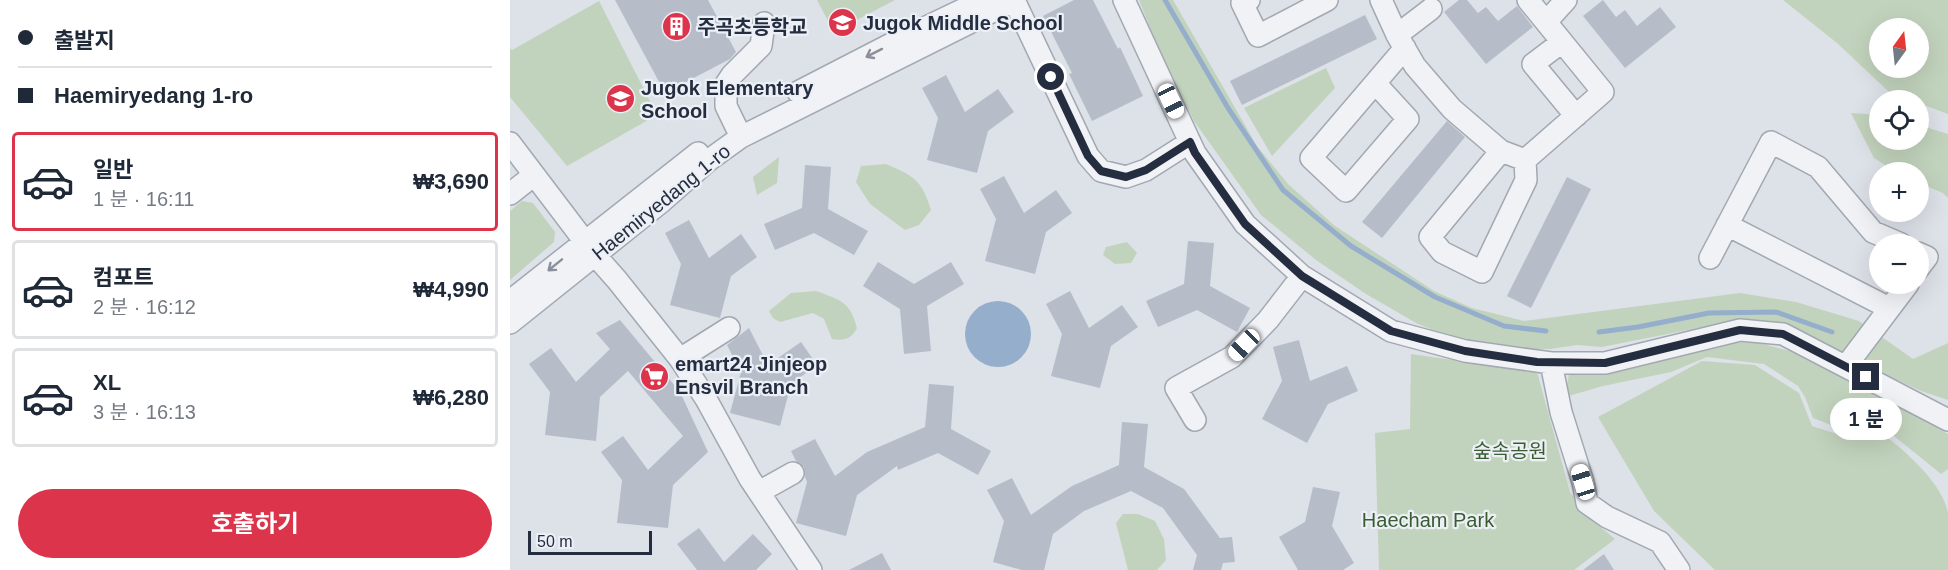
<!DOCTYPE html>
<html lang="ko">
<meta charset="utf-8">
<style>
body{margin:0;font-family:Helvetica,"Noto Sans KR",sans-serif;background:#f6f6f7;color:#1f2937;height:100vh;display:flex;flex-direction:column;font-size:22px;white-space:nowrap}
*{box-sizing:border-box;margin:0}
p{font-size:20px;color:#747a83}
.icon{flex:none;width:33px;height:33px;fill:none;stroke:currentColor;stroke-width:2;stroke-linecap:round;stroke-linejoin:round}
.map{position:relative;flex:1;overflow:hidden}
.sheet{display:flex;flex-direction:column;background:#fff;width:510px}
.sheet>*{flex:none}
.top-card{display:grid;align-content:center;height:132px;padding:0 18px;background:#fff}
.needle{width:39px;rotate:15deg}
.buttons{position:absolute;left:1359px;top:18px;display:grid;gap:12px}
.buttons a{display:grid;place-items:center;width:60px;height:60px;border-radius:50%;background:#fff;box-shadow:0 6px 24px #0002;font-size:30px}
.scale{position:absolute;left:18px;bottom:15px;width:124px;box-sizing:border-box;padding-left:6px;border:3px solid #252e40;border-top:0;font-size:16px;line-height:21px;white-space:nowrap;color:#252e40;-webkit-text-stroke:4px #ecf0f6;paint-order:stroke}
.end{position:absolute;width:27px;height:27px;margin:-14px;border:8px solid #252e40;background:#fff;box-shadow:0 0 0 3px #fff}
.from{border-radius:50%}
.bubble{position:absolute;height:42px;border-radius:21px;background:#fff;box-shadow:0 6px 24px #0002;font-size:20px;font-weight:700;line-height:42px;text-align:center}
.car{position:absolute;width:18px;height:36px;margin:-18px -9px;border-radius:8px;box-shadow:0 0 4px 2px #0007;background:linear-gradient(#fff 24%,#345 0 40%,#fff 0 76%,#345 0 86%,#fff 0)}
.top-card b{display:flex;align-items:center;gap:21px;height:57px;font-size:22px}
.top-card b+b{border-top:2px solid #e0e1e3}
.top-card i{width:15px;height:15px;background:#1f2937}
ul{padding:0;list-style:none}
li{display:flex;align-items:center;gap:18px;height:99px;margin:0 12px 9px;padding:0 6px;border:3px solid #e0e1e3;border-radius:6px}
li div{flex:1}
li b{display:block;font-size:22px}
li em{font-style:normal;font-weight:700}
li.current{border-color:#db344b}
li>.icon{width:54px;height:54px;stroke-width:1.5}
.button{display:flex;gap:12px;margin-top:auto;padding:12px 18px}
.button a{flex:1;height:69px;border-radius:36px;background:#db344b;color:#fff;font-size:24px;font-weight:700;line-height:69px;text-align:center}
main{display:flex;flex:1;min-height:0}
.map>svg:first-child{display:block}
.green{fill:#c2d3bd;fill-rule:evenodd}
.water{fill:#94aecc}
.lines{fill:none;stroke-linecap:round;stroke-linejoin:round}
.stream{stroke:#94aecc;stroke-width:5}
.building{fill:#b6bdc9}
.minor-casing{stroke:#a2a8b2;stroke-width:24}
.minor{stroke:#f0f2f6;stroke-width:21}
.oneway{stroke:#8a909b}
.route{stroke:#252e40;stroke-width:8}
.labels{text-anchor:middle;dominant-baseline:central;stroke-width:4.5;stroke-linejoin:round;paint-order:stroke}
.poi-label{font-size:20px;font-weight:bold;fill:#252e40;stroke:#ecf0f6;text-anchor:start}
.street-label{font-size:20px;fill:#252e40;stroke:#ecf0f6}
.park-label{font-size:20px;fill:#395d31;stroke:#ecf0f6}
</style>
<main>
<section class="sheet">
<div class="top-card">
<b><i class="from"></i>출발지</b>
<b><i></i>Haemiryedang 1-ro</b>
</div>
<ul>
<li class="current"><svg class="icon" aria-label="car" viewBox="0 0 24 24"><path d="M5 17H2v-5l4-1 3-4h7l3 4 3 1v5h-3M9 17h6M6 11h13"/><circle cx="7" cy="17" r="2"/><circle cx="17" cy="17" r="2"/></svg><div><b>일반</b><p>1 분 · 16:11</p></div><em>₩3,690</em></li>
<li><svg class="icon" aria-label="car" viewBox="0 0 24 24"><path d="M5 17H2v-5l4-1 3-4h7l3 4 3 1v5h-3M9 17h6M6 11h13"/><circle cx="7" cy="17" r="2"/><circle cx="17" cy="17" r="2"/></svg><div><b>컴포트</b><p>2 분 · 16:12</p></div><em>₩4,990</em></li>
<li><svg class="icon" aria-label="car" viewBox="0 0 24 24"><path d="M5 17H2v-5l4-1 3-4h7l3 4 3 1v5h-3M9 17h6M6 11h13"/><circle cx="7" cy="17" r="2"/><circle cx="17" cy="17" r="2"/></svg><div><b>XL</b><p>3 분 · 16:13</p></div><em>₩6,280</em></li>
</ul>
<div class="button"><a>호출하기</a></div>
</section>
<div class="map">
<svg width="1438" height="570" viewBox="0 0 1438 570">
<rect width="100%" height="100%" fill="#dde1e8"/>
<path class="green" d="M 307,0 L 385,0 L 324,32 Z
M 629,0 L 663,0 L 747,146 L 778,184 L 825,226 L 924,291 L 962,308 L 1014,321 L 1230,293 L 1286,302 L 1349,321 L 1403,359 L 1438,343 L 1438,400 L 1411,391 L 1258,321 L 1218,322 L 1092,347 L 1067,345 L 1040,349 L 1001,349 L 955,343 L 908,324 L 856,294 L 806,260 L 751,215 L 684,121 L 646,43 Z
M 1273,0 L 1438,0 L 1438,114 L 1409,103 L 1408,100 L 1403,100 L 1378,91 L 1327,43 ZM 1370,28 L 1408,28 L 1408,68 L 1370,68 Z
M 89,1 L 147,115 L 57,166 L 0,97 L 0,48 L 2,50 Z
M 816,68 L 825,88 L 762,156 L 734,108 Z
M 1341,113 L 1369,115 L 1370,140 L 1408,140 L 1409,125 L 1438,134 L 1438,198 L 1433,193 L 1409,183 L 1408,172 L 1386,172 L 1364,158 Z
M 269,157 L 267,183 L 247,195 L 243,177 Z
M 376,164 C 404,176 412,180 421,210 L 409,225 L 395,230 L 360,204 L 346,182 L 351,166 Z
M 12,201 L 23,203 L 45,232 L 44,242 L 0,280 L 0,211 Z
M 617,242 L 627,253 L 621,263 L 605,264 L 593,255 L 596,247 Z
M 306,291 C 330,300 340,301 347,328 C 341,339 335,341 322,339 L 314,319 L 303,313 L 270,322 L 263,318 L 259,311 L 281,293 Z
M 1245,342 L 1284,352 L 1326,370 L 1438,434 L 1438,469 L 1431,474 L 1363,419 L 1344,419 L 1326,427 L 1303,418 L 1295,397 L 1288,386 L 1254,364 L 1197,357 L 1161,372 L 1093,386 L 1055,397 L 1059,374 L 1109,369 L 1214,343 Z
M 901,354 L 1027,372 L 1060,492 L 1077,516 L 1105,539 L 1064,570 L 869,570 L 865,433 L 900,429 Z
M 1192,361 L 1245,365 L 1289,393 L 1302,426 L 1333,436 L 1360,425 C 1386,442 1434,482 1438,514 C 1438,532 1438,552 1438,570 L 1205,570 L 1144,511 L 1088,417 Z
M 613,514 L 628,514 L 645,521 L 654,539 L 656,560 L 647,570 L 618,570 L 606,523 Z"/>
<path class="water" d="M455 334a33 33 0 1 1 66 0a33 33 0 1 1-66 0Z"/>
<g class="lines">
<path class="stream" d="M 655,0 L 718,108 L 773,190 L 841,246 L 925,297 L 994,326 L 1036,331
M 1089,332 L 1128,327 L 1199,313 L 1266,312 L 1322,332"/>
</g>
<path class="building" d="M 105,0 L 198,0 L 226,52 L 220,59 L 155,93 Z
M 564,0 L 583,0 L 608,49 L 610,47 L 633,96 L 582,121 L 559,74 L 562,73 L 533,16 Z
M 949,0 L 957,0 L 968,13 L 976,7 L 988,21 L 1007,6 L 1023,27 L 976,64 L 934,12 Z
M 1093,0 L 1106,17 L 1115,10 L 1127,26 L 1150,7 L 1166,27 L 1115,68 L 1073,16 Z
M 855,15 L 867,39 L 732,105 L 720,81 Z
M 436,75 L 455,112 L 488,89 L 504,112 L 478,131 L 467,173 L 417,160 L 428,118 L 412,88 Z
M 937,121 L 955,137 L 872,238 L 852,222 Z
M 295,165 L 321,167 L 318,209 L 358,231 L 344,255 L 304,233 L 265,250 L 254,224 L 292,208 Z
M 494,176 L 514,213 L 546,190 L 562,213 L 536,232 L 525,274 L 475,261 L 486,219 L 470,189 Z
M 1057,177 L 1081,189 L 1021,308 L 997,296 Z
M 179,220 L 199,258 L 231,234 L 247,257 L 221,276 L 210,318 L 160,305 L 171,264 L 155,233 Z
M 678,241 L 704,243 L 700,286 L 740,308 L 727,332 L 687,310 L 648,327 L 636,301 L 674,284 Z
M 368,262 L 404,284 L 441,262 L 454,284 L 417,306 L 421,351 L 394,354 L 390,309 L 353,286 Z
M 560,291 L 579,328 L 612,305 L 628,327 L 601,346 L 590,388 L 541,376 L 552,334 L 536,304 Z
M 110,320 L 170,392 L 198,452 L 163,485 L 158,528 L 107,523 L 112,480 L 91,452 L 113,436 L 138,470 L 173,436 L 118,371 L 90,397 L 86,441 L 35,435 L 40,392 L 19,364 L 41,348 L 66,382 L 100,349 L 86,333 Z
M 239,328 L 258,365 L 291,342 L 307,365 L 281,384 L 270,426 L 220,413 L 231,372 L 217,345 Z
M 789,340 L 800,381 L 837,366 L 848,391 L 818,404 L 797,443 L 752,419 L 772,381 L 763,347 Z
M 419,384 L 444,386 L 441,429 L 481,451 L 468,475 L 428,453 L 388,470 L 387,466 L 347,495 L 336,536 L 286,523 L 297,482 L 295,477 L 294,467 L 286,461 L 281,451 L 305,439 L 325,476 L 357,452 L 415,427 Z
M 612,422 L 638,424 L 634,467 L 674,489 L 710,538 L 722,537 L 725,562 L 713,563 L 711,570 L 683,570 L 687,555 L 653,508 L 621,491 L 574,511 L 543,534 L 534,570 L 512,570 L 483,562 L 494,521 L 477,490 L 502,478 L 521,515 L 562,486 L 609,465 Z
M 803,487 L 830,492 L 822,526 L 844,563 L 833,570 L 788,570 L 769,537 L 795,522 Z
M 189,528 L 214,562 L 243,534 L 262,554 L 246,570 L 187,570 L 167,544 Z
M 372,553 L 381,570 L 339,570 Z
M 1094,554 L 1104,570 L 1073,570 Z"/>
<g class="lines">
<defs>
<path id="minor" d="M 504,0 L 578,156 L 591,171 L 616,177 L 636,170 L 680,142
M 614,0 L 685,153 L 735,224 L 792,276 L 881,331 L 955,351 L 1041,363 L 1095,363 L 1230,330 L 1273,334 L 1438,420
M 739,0 L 732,3 L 748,36 L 817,0
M 871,0 L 887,35 L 905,66 L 942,109 L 991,151 L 1015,160 L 1093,92 L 1018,0
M 1036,22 L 1056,0
M 887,35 L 921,9
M 1052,42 L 1023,64 L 1066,116
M 865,83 L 898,119 L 836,191 L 801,158 L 895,48
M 288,92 L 385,42 L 473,0
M 231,137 L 216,106 L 216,84 L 222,75 L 251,46 L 254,23
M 0,143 L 85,255 L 107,280 L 170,359 L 196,399 L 240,479 L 301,570
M 991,151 L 920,237 L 932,252 L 972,272 L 1016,180 L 1015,160
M 0,194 L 24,175
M 1217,225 L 1379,308
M 1408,253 L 1417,257 L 1408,269
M 1200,258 L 1261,142 L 1308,167 L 1363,232 L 1391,244
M 0,301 L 188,153
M 0,323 L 150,203 L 199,160 L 231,137 L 505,0
M 170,359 L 219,328
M 1041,363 L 1051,412 L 1073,482 L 1077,503 L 1097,517 L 1150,542 L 1169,570
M 1336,366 L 1398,284
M 685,420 L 666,388 L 722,357 L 758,320 L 792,276
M 249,492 L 283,473"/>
</defs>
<use href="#minor" class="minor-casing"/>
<use href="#minor" class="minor"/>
</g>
<defs><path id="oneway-shaft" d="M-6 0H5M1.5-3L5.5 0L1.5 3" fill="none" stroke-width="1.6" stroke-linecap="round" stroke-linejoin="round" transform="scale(1.5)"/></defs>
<g class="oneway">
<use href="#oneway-shaft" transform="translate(364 53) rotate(153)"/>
<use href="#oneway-shaft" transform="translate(45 265) rotate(141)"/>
</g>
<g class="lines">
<path class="route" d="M 541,77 L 578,156 L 591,171 L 616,177 L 636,170 L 680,142 L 685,153 L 735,224 L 792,276 L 881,331 L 955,351 L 1027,362 L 1095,363 L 1230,330 L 1273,334 L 1356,377"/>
</g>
<defs>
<symbol id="school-disc" viewBox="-11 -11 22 22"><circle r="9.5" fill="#db344b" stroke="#ecf0f6"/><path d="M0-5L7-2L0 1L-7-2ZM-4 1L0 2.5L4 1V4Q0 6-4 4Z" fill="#fff"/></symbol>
<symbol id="building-disc" viewBox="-11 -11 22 22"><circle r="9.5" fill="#db344b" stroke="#ecf0f6"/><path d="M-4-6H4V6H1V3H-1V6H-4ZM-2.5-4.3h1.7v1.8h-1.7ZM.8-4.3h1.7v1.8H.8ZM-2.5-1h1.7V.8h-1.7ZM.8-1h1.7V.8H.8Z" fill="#fff"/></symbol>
<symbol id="supermarket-disc" viewBox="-11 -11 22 22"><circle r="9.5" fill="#db344b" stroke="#ecf0f6"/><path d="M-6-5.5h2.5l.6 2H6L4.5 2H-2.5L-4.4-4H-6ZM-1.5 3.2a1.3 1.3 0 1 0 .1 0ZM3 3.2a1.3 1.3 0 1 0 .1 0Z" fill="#fff"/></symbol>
</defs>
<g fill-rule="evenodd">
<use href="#school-disc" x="316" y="6" width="33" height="33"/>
<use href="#building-disc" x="150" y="10" width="33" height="33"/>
<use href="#school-disc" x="94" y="82" width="33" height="33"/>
<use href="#supermarket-disc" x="128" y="360" width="33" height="33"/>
</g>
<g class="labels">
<g class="poi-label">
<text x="353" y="23">Jugok Middle School</text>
<text x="187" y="27">주곡초등학교</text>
<text x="131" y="88">Jugok Elementary<tspan x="131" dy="23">School</tspan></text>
<text x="165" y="364">emart24 Jinjeop<tspan x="165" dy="23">Ensvil Branch</tspan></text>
</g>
<g class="street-label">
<text transform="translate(151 202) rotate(-39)">Haemiryedang 1-ro</text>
</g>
<g class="park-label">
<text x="1000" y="451">숲속공원</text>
<text x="918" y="520">Haecham Park</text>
</g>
</g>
</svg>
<div class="buttons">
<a><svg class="needle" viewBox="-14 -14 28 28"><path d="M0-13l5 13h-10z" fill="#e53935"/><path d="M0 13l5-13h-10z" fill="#747a83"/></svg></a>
<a><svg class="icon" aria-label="locate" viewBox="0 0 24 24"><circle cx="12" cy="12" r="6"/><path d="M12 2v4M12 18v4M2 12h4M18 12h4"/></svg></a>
<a>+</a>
<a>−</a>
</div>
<div class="scale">50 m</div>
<i class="end from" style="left:541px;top:77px"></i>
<i class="end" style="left:1356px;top:377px"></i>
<div class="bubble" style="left:1320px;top:398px;width:72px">1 분</div>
<i class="car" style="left:661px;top:101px;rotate:155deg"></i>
<i class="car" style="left:734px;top:345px;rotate:224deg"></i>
<i class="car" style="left:1073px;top:482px;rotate:343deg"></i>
</div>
</main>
